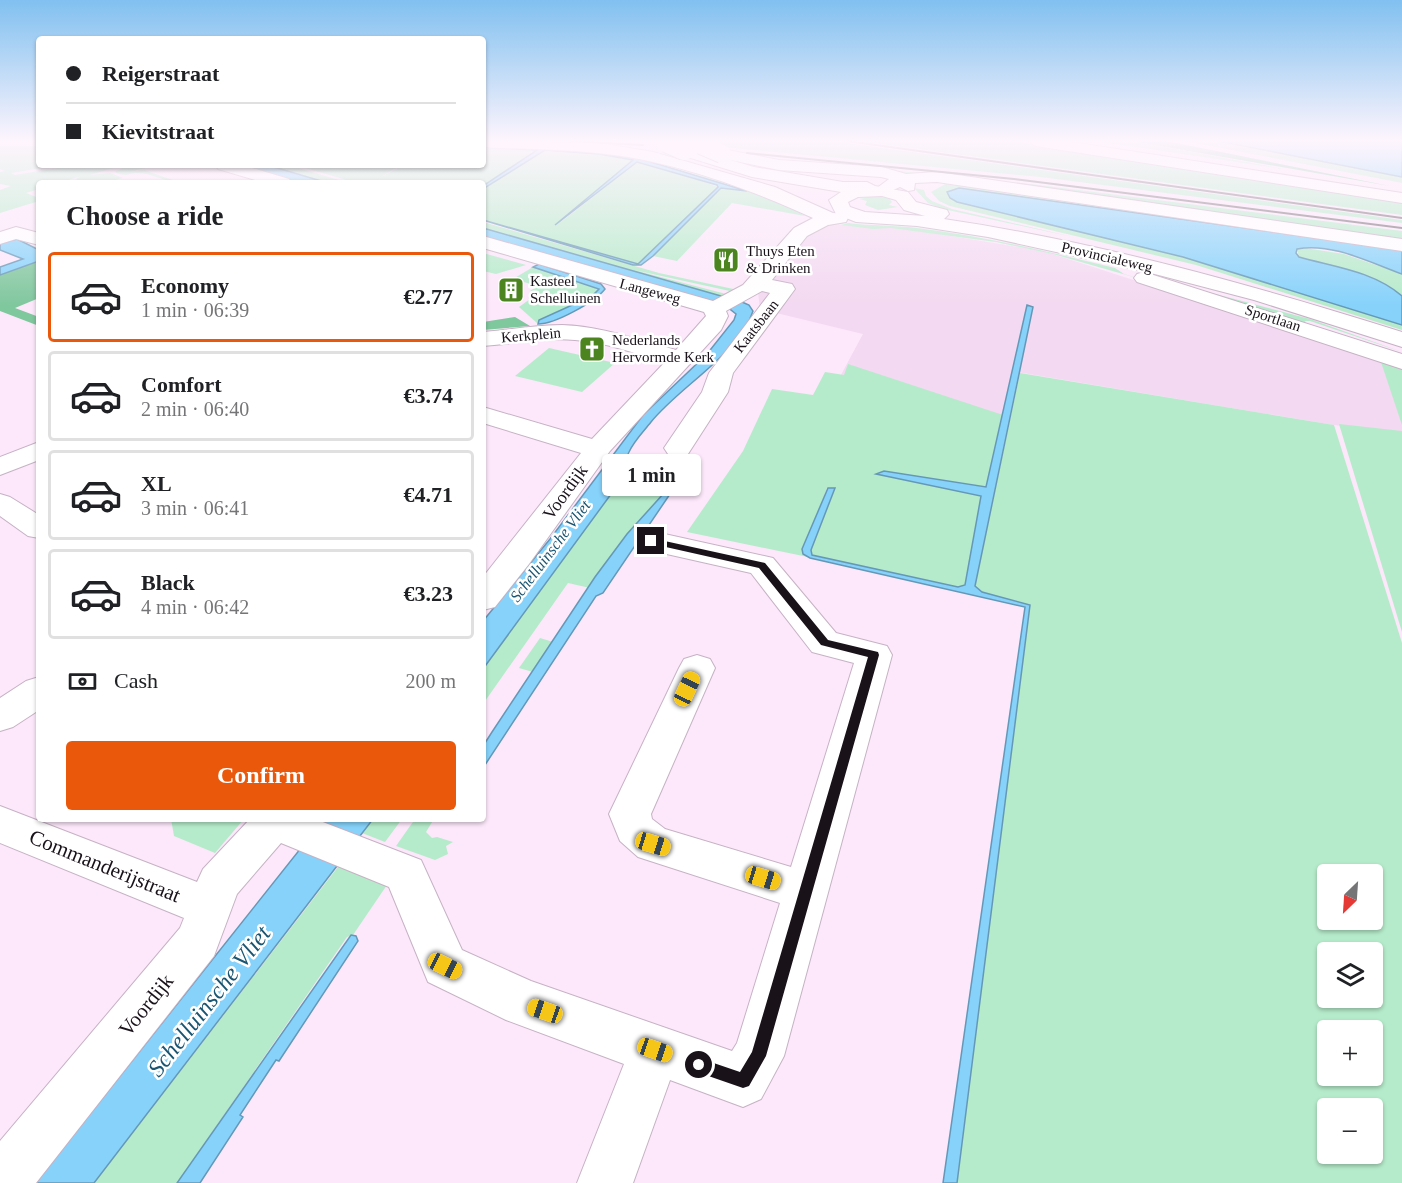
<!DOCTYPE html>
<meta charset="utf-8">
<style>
body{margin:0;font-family:"Times New Roman",serif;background:#f2f2f2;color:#202124;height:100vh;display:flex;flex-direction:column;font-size:22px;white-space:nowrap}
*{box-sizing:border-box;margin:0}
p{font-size:20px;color:#757577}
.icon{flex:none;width:33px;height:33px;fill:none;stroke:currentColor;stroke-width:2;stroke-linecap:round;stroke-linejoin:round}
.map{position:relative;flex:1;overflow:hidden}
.sheet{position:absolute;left:36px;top:180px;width:450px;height:642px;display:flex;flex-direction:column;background:#fff;border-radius:6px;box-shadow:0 2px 4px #0004}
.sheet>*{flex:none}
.guide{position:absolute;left:36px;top:36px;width:450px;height:132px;border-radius:6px;box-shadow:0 2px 4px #0004;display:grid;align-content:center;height:132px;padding:0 30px;background:#fff}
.needle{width:39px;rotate:205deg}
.fabs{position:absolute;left:1317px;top:864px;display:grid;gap:12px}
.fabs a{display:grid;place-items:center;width:66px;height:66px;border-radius:6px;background:#fff;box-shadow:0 2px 4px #0004;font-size:30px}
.end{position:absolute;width:27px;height:27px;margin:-14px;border:8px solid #191219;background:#fff;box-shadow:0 0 0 3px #fff}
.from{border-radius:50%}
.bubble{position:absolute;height:42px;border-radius:6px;background:#fff;box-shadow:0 2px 4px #0004;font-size:20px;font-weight:800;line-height:42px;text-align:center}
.car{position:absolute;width:18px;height:36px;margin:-18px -9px;border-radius:8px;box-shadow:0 0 4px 2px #0007;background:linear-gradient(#f5c518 24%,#345 0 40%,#f5c518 0 76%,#345 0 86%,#f5c518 0)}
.guide b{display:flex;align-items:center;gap:21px;height:57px;font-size:22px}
.guide b+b{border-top:2px solid #e0e0e0}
.guide i{width:15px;height:15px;background:#202124}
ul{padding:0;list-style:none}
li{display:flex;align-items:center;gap:18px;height:90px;margin:0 12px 9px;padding:0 18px;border:3px solid #e0e0e0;border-radius:6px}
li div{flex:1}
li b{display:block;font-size:22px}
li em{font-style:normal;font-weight:800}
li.current{border-color:#ea580c}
li>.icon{width:54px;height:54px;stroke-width:1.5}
h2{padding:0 30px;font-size:27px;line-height:72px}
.pay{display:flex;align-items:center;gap:15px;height:66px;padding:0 30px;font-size:22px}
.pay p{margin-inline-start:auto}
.primary-button{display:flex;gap:12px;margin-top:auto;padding:12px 30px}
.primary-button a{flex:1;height:69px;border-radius:6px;background:#ea580c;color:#fff;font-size:24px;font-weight:800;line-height:69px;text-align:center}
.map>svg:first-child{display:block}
.built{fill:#f3d9f1}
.green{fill:#b5ebca;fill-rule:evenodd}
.forest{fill:#7fc79d}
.water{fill:#86d2fb;stroke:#6598b7;stroke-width:1.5}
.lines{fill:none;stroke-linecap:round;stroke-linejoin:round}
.minor-casing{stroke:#c6b2c4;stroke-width:2}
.major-casing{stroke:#c6b2c4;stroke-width:2}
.highway-casing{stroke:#c6b2c4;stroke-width:2}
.minor{fill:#fff;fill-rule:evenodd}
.major{fill:#fff;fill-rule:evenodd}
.highway{fill:#fff;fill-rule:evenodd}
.rail{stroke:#7d707c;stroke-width:2}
.minor-bridge-casing{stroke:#c6b2c4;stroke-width:20;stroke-linecap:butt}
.major-bridge-casing{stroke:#c6b2c4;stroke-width:20;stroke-linecap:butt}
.minor-bridge{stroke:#fff;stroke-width:18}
.major-bridge{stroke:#fff;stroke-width:18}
.route{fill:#191219}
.labels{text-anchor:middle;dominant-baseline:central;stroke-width:5;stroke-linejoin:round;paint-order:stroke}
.far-poi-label{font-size:15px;fill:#191219;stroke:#fff;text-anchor:start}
.far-street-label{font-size:15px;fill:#191219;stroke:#fff}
.far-water-label{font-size:16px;font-style:italic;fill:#1a5571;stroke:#fff}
.street-label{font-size:18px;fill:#191219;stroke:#fff}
.near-street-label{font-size:21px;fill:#191219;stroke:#fff}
.near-water-label{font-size:24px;font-style:italic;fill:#1a5571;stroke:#fff}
</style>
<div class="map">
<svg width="1402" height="1183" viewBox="0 0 1402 1183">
<rect width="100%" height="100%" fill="#fce8fa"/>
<path class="built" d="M 834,224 L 874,228 L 902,228 L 1043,251 L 1381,359 L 1402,412 L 1402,433 L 1334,425 L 1017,372 L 1008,416 L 828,399 L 863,334 L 760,309 L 758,292 L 789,253 L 815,227 Z"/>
<path class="green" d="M 698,141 L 831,141 L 1402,220 L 1402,223 L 1040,177 L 712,146 Z
M 861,141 L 1011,141 L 1402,202 L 1402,215 Z
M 1096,141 L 1132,141 L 1284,169 Z
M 1185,141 L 1218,141 L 1402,177 L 1402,183 Z
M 0,146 L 39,146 L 39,165 L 61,165 L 11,173 L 15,175 L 76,165 L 123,165 L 90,175 L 110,173 L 123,178 L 103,183 L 100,183 L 109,180 L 86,183 L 75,179 L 82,176 L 58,183 L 39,183 L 39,189 L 26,193 L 39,198 L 39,201 L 0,213 L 0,190 L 11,186 L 0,184 L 0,172 L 5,171 L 0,169 Z
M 483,147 L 537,150 L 483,186 L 483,183 L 357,183 L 295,165 L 401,165 L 379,178 L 404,165 L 483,165 Z
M 545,150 L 599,154 L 633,160 L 557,225 L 637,162 L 657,165 L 718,187 L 644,261 L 636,264 L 483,220 L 483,189 Z
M 631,154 L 757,189 L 805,216 L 732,203 L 677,261 L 653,256 L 721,188 L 745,190 Z
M 740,155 L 1039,185 L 1402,231 L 1402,242 L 908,174 L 786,162 Z
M 128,165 L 156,165 L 130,172 L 144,170 L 181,183 C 166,183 152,173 138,173 C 127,173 127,178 115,172 Z
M 267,165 L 288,165 L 349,183 L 328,183 Z
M 949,182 L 1402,250 L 959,188 L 957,202 L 1183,257 L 1402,325 L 1402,330 L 1196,265 L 950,206 L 939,201 L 931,192 Z
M 914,188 L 924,190 L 926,196 L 932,201 L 952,209 L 1073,237 L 943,209 L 928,203 Z
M 873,196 L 889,198 L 892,202 L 889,205 L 898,207 L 878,210 L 865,205 L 867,201 L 859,199 Z
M 483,222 L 659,273 L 738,290 L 730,291 L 634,270 L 730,295 L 725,298 L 483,228 Z
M 848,223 C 871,226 895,225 917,228 C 984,236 1050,252 1115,268 L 1124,274 L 1151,282 L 1053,254 L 996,242 L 891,228 L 873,229 L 841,225 Z
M 1305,248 L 1344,254 L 1402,274 L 1402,296 C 1373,271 1334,267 1299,257 L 1297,249 Z
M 483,253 L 526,265 L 496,274 L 483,271 Z
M 533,267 L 596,287 L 599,289 L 592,296 L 537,323 L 519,307 L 537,294 L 530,291 L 538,286 L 513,279 Z
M 1133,272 L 1310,319 L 1402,352 L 1310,321 L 1305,321 L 1306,324 Z
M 549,348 L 615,363 L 582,392 L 515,376 Z
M 1384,359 L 1402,365 L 1402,425 L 1381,362 Z
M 848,364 L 1003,415 L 986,487 L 879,472 L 981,496 L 965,585 L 958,587 L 812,555 L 810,551 L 835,488 L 827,488 L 803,554 L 808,557 L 687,532 L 743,451 L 772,389 L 813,395 L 825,372 L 844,375 Z
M 1020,373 L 1334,425 L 1402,643 L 1402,1183 L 957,1183 L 1030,605 L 982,592 L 975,586 ZM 1328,874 L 1372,874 L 1372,920 L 1328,920 ZM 1328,952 L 1372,952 L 1372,998 L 1328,998 ZM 1328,1030 L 1372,1030 L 1372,1076 L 1328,1076 ZM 1328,1108 L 1372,1108 L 1372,1154 L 1328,1154 Z
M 1339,424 L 1402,431 L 1402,632 Z
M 628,455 L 658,461 L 654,473 L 674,478 L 668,491 L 627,534 L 590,588 L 568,583 L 483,704 L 483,669 L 614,490 Z
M 540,638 L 553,642 L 533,672 L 519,668 Z
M 171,819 L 244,819 L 215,853 L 174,836 Z
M 373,819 L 402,819 L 385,842 L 362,833 Z
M 415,819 L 434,819 L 426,832 L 432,838 L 437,837 L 453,842 L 446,846 L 448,854 L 435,860 L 396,846 Z
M 341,863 L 389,882 L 353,935 L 347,937 L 177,1183 L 94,1183 Z"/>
<path class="forest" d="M 1132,141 L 1166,141 L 1390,186 Z
M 39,261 L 39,298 L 15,308 L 39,317 L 39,326 L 0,311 L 0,275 Z
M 515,317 L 530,326 L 483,330 L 483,322 Z"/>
<path class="water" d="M 1218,141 L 1402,141 L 1402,177 Z
M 483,147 L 581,150 L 641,159 L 747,191 L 721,188 L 653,256 L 641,265 L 633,265 L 483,220 L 638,264 L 718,187 L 717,185 L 637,162 L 555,225 L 633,160 L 599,154 L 545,150 L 483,189 L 483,186 L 537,150 Z
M 237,165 L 267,165 L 328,183 L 296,183 Z
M 959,188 L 1402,250 L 1402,274 C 1371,263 1331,242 1297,249 L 1296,253 L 1299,257 C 1334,267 1373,271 1402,296 L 1402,325 L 1183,257 L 957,202 L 950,198 L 947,192 Z
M 483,228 L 742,302 L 749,305 L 753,311 C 740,353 679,387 651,422 C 644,431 634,441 629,452 C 623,464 622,478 614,490 L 483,669 L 483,621 L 550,539 L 643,415 L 707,354 L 734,320 L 736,314 L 727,307 L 697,298 L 483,237 Z
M 17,239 L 39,250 L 39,261 L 0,275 L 0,267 L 23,259 L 0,250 L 0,243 Z
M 539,264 L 601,284 L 605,289 C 595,302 555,324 538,324 L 539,320 L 592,296 L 599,289 L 533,267 Z
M 1027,305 L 1033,307 L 975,586 L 982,592 L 1030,605 L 957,1183 L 943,1183 L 1025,607 L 810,558 L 803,554 L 802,549 L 828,488 L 835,488 L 811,550 L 812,555 L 958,587 L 965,585 L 981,496 L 876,474 L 884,471 L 986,487 Z
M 665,492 L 670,494 L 603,593 L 596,596 L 483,768 L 483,746 L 492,732 L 595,577 L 627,534 Z
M 324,819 L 373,819 L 94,1183 L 35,1183 Z
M 351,935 L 356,936 L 358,941 L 279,1061 L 276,1060 L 240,1115 L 243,1117 L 200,1183 L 177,1183 Z"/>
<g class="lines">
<defs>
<path id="minor" d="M 483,141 L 599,143 L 653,152 L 775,187 L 833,213 L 846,214 L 848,218 L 846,222 L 828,225 L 807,236 L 772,280 L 792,284 L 795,289 L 733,373 L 728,392 L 688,454 L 678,456 L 668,454 L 664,448 L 702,392 L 709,373 L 770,293 L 762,291 L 726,311 L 728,316 L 721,330 L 610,451 L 529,564 L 495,607 L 483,610 L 483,577 L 581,453 L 483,423 L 483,407 L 592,439 L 665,362 C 635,354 606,342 575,340 C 544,337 514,344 483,346 L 483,332 C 509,330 536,325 562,325 C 601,326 639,340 676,350 L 706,316 L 704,312 L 483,248 L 483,236 L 713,301 L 743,285 L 794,228 L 813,218 C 748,188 670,160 598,153 C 560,149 521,149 483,147 Z
M 722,149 L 779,160 L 882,167 L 906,174 L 937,172 L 1402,239 L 1402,251 L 937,182 L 915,183 L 914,190 L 908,191 L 900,187 L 886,193 L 877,188 L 889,179 L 881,177 L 779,170 L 716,157 L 714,154 Z
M 216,165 L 242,165 L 289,179 L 292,183 L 265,183 L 218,169 Z
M 16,227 L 39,233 L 39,245 L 16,239 L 0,244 L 0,232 Z
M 1144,272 L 1402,354 L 1402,369 L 1137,282 L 1134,278 L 1137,274 Z
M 39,442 L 39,460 L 0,475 L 0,457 Z
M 0,494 L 10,497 L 39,515 L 39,538 L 28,536 L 0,516 Z
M 651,531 L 773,558 L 836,633 L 887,646 L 892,655 L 784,1056 L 761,1099 L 743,1107 L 670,1080 L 633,1183 L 577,1183 L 624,1064 L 506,1020 L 428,982 L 389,887 L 281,843 L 237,894 L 214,956 L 36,1183 L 0,1183 L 0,1141 L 180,928 L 184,918 L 0,843 L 0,806 L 197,882 L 203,869 L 250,819 L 315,819 L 421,860 L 462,950 L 531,981 L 732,1051 L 737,1043 L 780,903 L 638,857 L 620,841 L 609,814 L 679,668 L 684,659 L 697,655 L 710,659 L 715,668 L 651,814 L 652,819 L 665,829 L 791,867 L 854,663 L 812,652 L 751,573 L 640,548 L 635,541 L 640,534 Z
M 39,677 L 39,710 L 13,727 L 0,731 L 0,698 L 26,681 Z"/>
<path id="major" d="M 684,146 L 754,167 L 843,182 L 867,182 L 875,186 L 908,192 L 916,202 L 947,210 L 949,214 L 944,219 C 1100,242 1252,285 1402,332 L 1402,347 L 1254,300 L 1147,272 L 988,237 L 917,226 L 856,222 L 836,214 L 829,200 L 841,192 L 752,177 L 678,154 L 676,151 ZM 882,196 L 896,200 L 904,210 L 925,216 L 865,212 L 850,207 L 848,202 L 858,197 Z"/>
<path id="highway" d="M 1028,141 L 1065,141 L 1402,193 L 1402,203 L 1036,146 Z"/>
</defs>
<use href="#minor" class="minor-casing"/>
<use href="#major" class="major-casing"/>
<use href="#highway" class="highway-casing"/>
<use href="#minor" class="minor"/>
<use href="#major" class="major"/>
<use href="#highway" class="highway"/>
<path class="rail" d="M 572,141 L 643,145
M 847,141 L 1402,218
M 747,153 L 1014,179 L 1402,228"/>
<defs>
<path id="minor-bridge" d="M 701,145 L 722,154"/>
<path id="major-bridge" d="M 666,143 L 684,151"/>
</defs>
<use href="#minor-bridge" class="minor-bridge-casing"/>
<use href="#major-bridge" class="major-bridge-casing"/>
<use href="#minor-bridge" class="minor-bridge"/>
<use href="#major-bridge" class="major-bridge"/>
</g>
<linearGradient id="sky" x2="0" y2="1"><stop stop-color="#81c0f0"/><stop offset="0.46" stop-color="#fef5fd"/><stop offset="1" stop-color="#fef5fd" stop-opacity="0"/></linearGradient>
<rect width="1402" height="306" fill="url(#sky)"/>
<path class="route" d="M 651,538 L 765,563 L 828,640 L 878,652 L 879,655 L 766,1056 L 749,1086 L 743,1088 L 694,1071 L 692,1065 L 694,1060 L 699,1058 L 740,1072 L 752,1052 L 868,657 L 821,645 L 759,568 L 648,543 L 648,539 Z"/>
<defs>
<symbol id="restaurant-square" viewBox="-11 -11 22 22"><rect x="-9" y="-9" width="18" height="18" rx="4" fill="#4c8520" stroke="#fff"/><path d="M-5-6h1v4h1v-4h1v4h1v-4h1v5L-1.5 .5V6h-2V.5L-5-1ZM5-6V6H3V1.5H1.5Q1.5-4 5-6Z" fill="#fff"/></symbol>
<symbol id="building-square" viewBox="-11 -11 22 22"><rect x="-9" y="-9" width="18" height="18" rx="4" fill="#4c8520" stroke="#fff"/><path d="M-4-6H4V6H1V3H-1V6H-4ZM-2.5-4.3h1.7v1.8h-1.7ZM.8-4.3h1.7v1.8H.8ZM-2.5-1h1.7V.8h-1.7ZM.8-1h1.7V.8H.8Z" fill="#fff"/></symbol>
<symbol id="church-square" viewBox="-11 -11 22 22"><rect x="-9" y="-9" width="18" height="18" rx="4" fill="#4c8520" stroke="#fff"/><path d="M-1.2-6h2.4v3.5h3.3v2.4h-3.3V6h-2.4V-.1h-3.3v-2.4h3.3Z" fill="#fff"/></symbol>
</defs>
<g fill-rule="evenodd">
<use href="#restaurant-square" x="711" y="245" width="30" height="30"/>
<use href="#building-square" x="496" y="275" width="30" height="30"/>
<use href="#church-square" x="577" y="334" width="30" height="30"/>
</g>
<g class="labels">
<g class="far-poi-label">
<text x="746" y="251">Thuys Eten<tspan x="746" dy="17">&amp; Drinken</tspan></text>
<text x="530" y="281">Kasteel<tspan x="530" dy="17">Schelluinen</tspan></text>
<text x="612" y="340">Nederlands<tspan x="612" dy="17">Hervormde Kerk</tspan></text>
</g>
<g class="far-street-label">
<text transform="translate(1107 257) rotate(13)">Provincialeweg</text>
<text transform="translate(650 291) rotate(15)">Langeweg</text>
<text transform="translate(1273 318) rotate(18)">Sportlaan</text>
<text transform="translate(756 326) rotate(-52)">Kaatsbaan</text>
<text transform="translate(531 335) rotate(-5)">Kerkplein</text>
</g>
<g class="far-water-label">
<text transform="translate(550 551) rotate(-53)">Schelluinsche Vliet</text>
</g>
<g class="street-label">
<text transform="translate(565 492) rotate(-54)">Voordijk</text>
</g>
<g class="near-street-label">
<text transform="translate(105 866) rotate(22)">Commanderijstraat</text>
<text transform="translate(146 1005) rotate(-51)">Voordijk</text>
</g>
<g class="near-water-label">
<text transform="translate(209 1001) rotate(-52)">Schelluinsche Vliet</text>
</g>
</g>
</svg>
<div class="fabs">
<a><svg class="needle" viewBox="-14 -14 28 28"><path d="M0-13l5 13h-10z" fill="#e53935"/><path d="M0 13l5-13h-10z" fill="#757577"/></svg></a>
<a><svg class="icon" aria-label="layers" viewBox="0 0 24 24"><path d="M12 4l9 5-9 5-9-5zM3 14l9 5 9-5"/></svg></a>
<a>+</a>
<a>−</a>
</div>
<i class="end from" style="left:699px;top:1065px"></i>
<i class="end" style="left:651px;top:541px"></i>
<div class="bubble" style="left:602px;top:454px;width:99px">1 min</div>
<i class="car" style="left:687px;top:689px;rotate:25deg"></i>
<i class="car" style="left:653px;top:844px;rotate:107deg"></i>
<i class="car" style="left:763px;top:878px;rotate:107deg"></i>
<i class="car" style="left:445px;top:966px;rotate:116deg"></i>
<i class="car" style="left:545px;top:1011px;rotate:289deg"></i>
<i class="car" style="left:655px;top:1050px;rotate:109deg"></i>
<div class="guide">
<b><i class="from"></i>Reigerstraat</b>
<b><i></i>Kievitstraat</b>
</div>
<section class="sheet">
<h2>Choose a ride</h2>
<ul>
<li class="current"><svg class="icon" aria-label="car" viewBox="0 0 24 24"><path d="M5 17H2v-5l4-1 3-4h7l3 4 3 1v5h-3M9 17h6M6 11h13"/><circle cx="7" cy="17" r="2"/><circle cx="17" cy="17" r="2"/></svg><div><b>Economy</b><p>1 min · 06:39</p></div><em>€2.77</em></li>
<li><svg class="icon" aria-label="car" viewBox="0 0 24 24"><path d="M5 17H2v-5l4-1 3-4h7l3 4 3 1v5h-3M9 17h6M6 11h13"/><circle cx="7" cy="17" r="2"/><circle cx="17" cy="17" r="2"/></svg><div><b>Comfort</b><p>2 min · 06:40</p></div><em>€3.74</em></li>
<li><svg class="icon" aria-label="car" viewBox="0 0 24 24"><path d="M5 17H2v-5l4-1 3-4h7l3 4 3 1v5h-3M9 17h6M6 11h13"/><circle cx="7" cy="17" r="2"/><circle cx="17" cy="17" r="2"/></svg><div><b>XL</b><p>3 min · 06:41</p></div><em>€4.71</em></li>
<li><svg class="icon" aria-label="car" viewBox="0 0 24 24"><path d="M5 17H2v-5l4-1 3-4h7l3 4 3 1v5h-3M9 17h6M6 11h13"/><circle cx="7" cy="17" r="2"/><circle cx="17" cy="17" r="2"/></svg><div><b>Black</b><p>4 min · 06:42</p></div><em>€3.23</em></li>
</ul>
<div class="pay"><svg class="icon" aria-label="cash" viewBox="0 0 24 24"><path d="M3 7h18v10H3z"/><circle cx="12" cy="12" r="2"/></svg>Cash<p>200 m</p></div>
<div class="primary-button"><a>Confirm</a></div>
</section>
</div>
